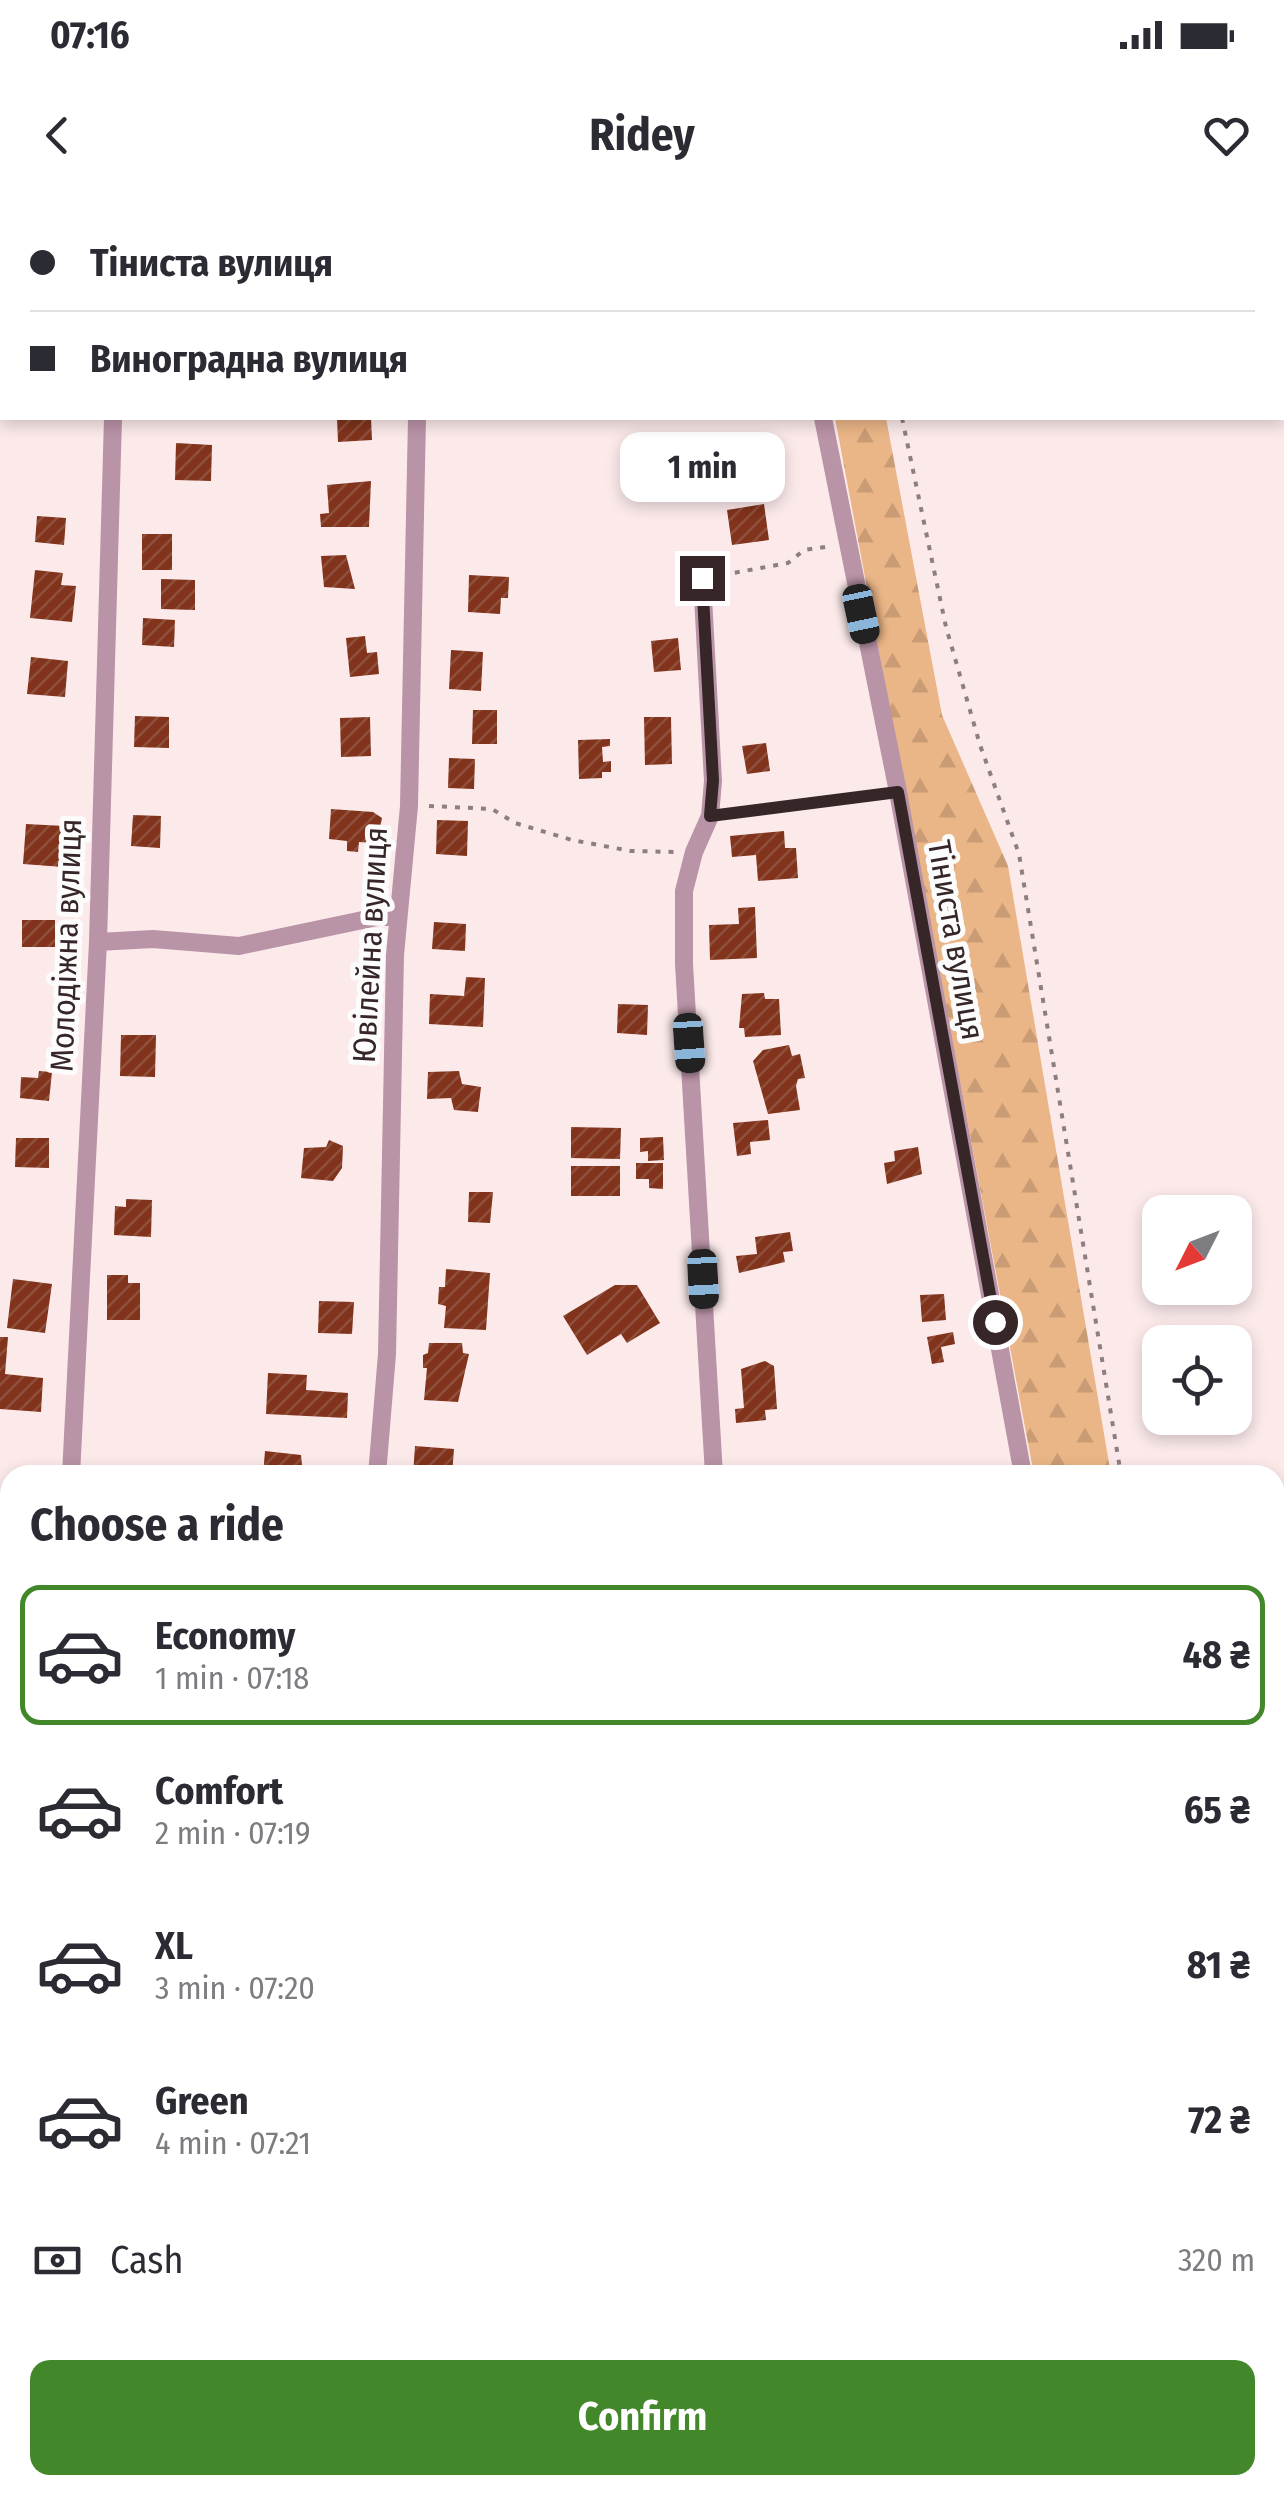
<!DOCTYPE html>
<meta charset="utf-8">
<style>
body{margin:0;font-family:"Fira Sans Condensed",sans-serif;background:#f2f2f3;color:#2b2b33;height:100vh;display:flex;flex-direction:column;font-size:38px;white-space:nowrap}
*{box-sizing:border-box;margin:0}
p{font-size:32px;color:#7c7c81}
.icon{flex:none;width:55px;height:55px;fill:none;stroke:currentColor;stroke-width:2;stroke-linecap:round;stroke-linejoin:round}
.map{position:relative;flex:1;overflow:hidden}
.panel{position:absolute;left:0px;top:1265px;width:1285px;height:1030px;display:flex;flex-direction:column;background:#fff;border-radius:30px 30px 0 0;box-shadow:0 5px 15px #0003}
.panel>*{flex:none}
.top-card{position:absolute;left:0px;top:0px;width:1285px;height:220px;box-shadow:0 5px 15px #0003;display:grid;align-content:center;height:220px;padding:0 30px;background:#fff}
.needle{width:65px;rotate:228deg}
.tools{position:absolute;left:1142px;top:995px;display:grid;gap:20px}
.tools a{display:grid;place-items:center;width:110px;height:110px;border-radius:20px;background:#fff;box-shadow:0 5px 15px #0003;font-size:50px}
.end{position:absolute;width:45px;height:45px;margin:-22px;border:12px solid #362628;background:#fff;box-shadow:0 0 0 5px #fff}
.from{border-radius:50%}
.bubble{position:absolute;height:70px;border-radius:20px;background:#fff;box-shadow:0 5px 15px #0003;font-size:32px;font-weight:700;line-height:70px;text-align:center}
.car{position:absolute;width:30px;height:60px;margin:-30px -15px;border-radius:12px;box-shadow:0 0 8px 2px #0007;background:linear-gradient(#222 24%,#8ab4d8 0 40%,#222 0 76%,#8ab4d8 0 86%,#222 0)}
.top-card b{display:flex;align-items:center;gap:35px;height:95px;font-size:38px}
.top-card b+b{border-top:2px solid #e1e1e2}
.top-card i{width:25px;height:25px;background:#2b2b33}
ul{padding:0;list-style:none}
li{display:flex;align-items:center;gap:30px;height:140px;margin:0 20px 15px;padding:0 10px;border:5px solid transparent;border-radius:20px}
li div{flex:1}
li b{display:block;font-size:38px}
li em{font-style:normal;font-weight:700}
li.on{border-color:#43872b}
li>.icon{width:90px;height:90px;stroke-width:1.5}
h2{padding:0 30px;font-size:45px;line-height:120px}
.pay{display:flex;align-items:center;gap:25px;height:110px;padding:0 30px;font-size:38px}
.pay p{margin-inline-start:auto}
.button{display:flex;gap:20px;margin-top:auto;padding:20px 30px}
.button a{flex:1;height:115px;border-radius:20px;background:#43872b;color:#fff;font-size:40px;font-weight:700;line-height:115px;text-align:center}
.status{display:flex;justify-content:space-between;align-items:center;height:70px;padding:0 50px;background:#fff;direction:ltr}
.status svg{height:28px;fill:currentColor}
header{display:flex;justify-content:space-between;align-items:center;height:130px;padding:0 30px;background:#fff;font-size:45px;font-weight:700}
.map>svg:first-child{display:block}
.forest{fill:url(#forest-firs)}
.cemetery{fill:url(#cemetery-stones)}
.building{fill:url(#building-hatch)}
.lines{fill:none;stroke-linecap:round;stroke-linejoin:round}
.path{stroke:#8f7e80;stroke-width:4;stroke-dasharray:5 8;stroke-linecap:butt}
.lane{stroke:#b993a6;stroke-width:9}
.street{stroke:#b993a6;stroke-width:18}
.route{stroke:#362628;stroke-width:12}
.labels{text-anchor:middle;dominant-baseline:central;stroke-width:10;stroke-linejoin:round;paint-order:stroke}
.street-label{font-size:32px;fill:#362628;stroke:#fcfcfc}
</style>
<div class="status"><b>07:16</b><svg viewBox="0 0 49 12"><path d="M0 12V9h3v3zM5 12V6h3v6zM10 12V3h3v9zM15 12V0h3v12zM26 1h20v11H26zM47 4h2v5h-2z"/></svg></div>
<header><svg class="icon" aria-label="back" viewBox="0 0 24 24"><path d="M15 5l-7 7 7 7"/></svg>Ridey<svg class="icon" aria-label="heart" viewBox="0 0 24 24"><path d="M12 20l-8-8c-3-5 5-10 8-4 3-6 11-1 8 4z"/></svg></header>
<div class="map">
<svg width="1284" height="2295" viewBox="0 0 1284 2295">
<defs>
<pattern id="forest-firs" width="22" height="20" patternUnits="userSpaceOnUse" patternTransform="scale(2.5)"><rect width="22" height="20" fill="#ebb687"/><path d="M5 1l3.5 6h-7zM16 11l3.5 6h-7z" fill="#ca9c75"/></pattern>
<pattern id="cemetery-stones" width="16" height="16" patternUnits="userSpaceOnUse" patternTransform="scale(2.5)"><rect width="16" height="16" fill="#ebb687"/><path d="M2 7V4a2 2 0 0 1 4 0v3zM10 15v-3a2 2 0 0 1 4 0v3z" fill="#ca9c75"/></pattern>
<pattern id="building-hatch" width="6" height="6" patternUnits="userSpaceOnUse" patternTransform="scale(2.5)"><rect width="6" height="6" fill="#81331b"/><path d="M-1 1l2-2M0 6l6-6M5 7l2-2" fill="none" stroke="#8e4f3c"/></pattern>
</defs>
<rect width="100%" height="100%" fill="#fceaeb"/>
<path class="forest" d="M 835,218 L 886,218 L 942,515 L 1008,666 L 1111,1275 L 1034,1275 Z"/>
<path class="cemetery" d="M 1284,1893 L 1284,2266 L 1275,2214 L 1275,1895 Z"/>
<path class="building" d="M 337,218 L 371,218 L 372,240 L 338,242 Z
M 176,243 L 212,245 L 211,281 L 175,280 Z
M 371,281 L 369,327 L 321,327 L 320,314 L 329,313 L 327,285 Z
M 764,304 L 769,340 L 732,345 L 727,310 Z
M 37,316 L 66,318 L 64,345 L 35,342 Z
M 142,334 L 172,334 L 172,370 L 142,370 Z
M 346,355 L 355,389 L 324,387 L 321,356 Z
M 35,370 L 63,373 L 61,385 L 76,386 L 72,422 L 30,418 Z
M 469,375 L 509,377 L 508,398 L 501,398 L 500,414 L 468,412 Z
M 161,379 L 195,380 L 195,410 L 161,409 Z
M 143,418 L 175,420 L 174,447 L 142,445 Z
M 365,436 L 367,453 L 377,452 L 379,474 L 350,477 L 346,438 Z
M 678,438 L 681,470 L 654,472 L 651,441 Z
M 451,450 L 483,452 L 481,491 L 449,489 Z
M 31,457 L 68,461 L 65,497 L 27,494 Z
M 473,510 L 497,510 L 497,544 L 472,544 Z
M 135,516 L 169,517 L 169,548 L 134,547 Z
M 370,517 L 371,556 L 341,557 L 340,518 Z
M 644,517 L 671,517 L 672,564 L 645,565 Z
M 610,539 L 610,546 L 602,547 L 603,562 L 611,561 L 611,572 L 602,572 L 602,578 L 579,579 L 578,540 Z
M 766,543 L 770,571 L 747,574 L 742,546 Z
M 449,558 L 475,559 L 474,589 L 448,588 Z
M 331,609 L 373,612 L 382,618 L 380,628 L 371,643 L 359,642 L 358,652 L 347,651 L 347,641 L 329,639 Z
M 133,615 L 161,616 L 160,648 L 131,646 Z
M 437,620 L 468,621 L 467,656 L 436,654 Z
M 26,624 L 65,626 L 63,667 L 23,664 Z
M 784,631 L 785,648 L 796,648 L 798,678 L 758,681 L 756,655 L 732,657 L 730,636 Z
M 755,707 L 757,758 L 710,760 L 709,725 L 739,724 L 738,708 Z
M 22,720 L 55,720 L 55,747 L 22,747 Z
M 434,722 L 466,724 L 465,751 L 432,749 Z
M 466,777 L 485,778 L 483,827 L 429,824 L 430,794 L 464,796 Z
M 764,793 L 765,799 L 779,799 L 781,835 L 745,837 L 744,828 L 739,828 L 742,794 Z
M 618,804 L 648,805 L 647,835 L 617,833 Z
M 121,835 L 156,835 L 155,877 L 120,876 Z
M 789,845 L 792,856 L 800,854 L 805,878 L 798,879 L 796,886 L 800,910 L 768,914 L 753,861 L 763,850 Z
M 39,871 L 52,872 L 49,901 L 20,898 L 21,877 L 38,878 Z
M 459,871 L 462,884 L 481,887 L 478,912 L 454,910 L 451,898 L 427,899 L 428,872 Z
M 768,920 L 770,940 L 750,942 L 751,954 L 737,956 L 733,923 Z
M 571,927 L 621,928 L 620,959 L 571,958 Z
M 663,937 L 664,960 L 648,961 L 648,951 L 640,952 L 640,938 Z
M 16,938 L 49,938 L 49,968 L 15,967 Z
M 329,940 L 343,946 L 342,968 L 333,981 L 301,978 L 304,948 L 326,947 Z
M 918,947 L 922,974 L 887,984 L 884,963 L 895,961 L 894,951 Z
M 636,963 L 663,963 L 663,989 L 649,988 L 649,979 L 636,979 Z
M 571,966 L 620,966 L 620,996 L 571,996 Z
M 469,992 L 493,992 L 490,1023 L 468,1022 Z
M 126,999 L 152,1000 L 151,1037 L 114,1035 L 115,1006 L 126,1007 Z
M 790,1032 L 793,1051 L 783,1052 L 785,1062 L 739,1073 L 736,1056 L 757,1054 L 755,1037 Z
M 446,1069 L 490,1073 L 486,1130 L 444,1128 L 446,1106 L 438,1104 L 439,1087 L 445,1087 Z
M 107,1075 L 128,1075 L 128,1083 L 140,1083 L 140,1120 L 107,1120 Z
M 13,1079 L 52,1084 L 45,1133 L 7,1128 Z
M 615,1085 L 637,1085 L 660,1123 L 627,1143 L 621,1134 L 587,1155 L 563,1116 Z
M 944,1094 L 946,1120 L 922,1122 L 920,1095 Z
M 319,1101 L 354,1102 L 352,1134 L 318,1133 Z
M 953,1132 L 955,1144 L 941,1147 L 944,1162 L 932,1164 L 927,1137 Z
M 0,1137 L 8,1137 L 5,1174 L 43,1178 L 41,1212 L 0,1209 Z
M 429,1143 L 462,1143 L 463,1153 L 469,1154 L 458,1202 L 424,1200 L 427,1168 L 423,1168 L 423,1155 L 428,1153 Z
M 765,1161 L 774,1166 L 777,1209 L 765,1210 L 766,1220 L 736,1223 L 735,1209 L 744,1208 L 741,1169 Z
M 268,1173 L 307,1175 L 306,1190 L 348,1193 L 347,1218 L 266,1214 Z
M 415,1246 L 454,1249 L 452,1275 L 413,1275 Z
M 265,1251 L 301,1255 L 302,1265 L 343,1266 L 342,1275 L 263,1275 Z
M 980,1266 L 982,1275 L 937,1275 L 937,1273 Z
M 0,1332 L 10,1333 L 10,1364 L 0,1363 Z
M 0,1427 L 10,1428 L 10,1458 L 0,1457 Z
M 0,1503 L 10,1504 L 10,1533 L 0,1533 Z
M 0,1577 L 10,1577 L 10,1611 L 0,1610 Z
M 0,1735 L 10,1735 L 10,1766 L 0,1765 Z
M 100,2285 L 130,2285 L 128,2295 L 98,2295 Z
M 498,2285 L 530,2285 L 529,2295 L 496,2295 Z
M 815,2285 L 843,2285 L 842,2295 L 813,2295 Z"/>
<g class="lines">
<path class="path" d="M 856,0 L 856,2
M 902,218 L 946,427 L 980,545 L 1019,654 L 1121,1275
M 722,375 L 788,363 L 804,350 L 832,346
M 429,606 L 492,609 L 515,623 L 572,640 L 631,651 L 677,652
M 1275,1734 L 1284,1745"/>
<path class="lane" d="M 710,616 L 898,592
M 1275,2164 L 1284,2164"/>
<path class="street" d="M 420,0 L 420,2
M 782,0 L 783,2
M 119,2 L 119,0
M 823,218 L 898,592 L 1023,1275
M 702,379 L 713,581 L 710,616 L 694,652 L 684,691 L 684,764 L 714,1275
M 98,742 L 153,739 L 239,746 L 377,717 L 398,717
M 71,1275 L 98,742 L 113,218
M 377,1275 L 387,1154 L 395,755 L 409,606 L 417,218
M 0,1385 L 10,1386
M 0,1949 L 10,1950
M 0,2202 L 10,2071
M 1210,2285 L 1212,2295
M 165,2295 L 165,2285
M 459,2295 L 459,2285
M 743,2295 L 744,2285
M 1041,2295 L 1042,2285"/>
</g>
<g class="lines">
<path class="route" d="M 702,378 L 713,580 L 710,616 L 898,592 L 995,1122"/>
</g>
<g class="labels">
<g class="street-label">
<text transform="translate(956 740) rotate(80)">Тіниста вулиця</text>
<text transform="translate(66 745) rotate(-88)">Молодіжна вулиця</text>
<text transform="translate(370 745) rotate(-87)">Ювілейна вулиця</text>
</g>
</g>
</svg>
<div class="tools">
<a><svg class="needle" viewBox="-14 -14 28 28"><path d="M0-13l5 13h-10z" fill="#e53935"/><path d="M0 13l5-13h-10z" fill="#7c7c81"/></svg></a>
<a><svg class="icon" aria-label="locate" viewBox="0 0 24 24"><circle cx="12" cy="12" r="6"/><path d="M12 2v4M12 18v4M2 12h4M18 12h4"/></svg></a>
</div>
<i class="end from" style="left:995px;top:1122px"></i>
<i class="end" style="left:702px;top:378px"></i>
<div class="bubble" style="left:620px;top:232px;width:165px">1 min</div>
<i class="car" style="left:861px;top:414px;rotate:168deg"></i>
<i class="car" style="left:689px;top:843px;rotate:176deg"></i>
<i class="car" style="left:703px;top:1079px;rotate:177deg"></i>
<div class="top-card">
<b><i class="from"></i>Тіниста вулиця</b>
<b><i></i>Виноградна вулиця</b>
</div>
<section class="panel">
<h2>Choose a ride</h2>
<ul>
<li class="on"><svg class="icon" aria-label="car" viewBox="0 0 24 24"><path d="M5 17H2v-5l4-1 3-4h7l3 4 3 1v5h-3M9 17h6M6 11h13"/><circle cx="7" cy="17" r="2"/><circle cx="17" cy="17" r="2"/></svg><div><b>Economy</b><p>1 min · 07:18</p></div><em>48 ₴</em></li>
<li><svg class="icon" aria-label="car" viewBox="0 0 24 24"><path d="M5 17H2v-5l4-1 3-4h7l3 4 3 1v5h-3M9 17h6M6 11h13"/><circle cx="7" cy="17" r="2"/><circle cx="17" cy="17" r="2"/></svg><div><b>Comfort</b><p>2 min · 07:19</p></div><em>65 ₴</em></li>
<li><svg class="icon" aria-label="car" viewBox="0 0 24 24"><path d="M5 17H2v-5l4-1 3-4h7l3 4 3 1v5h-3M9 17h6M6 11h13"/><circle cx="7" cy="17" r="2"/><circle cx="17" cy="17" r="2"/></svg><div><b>XL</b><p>3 min · 07:20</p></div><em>81 ₴</em></li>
<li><svg class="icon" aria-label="car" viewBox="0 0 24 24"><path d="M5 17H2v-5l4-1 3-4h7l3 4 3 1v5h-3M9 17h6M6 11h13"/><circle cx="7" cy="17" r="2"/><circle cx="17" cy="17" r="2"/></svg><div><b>Green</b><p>4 min · 07:21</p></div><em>72 ₴</em></li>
</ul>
<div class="pay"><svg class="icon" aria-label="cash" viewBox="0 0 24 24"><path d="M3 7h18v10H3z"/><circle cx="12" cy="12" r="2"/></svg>Cash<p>320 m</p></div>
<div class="button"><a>Confirm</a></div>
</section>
</div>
